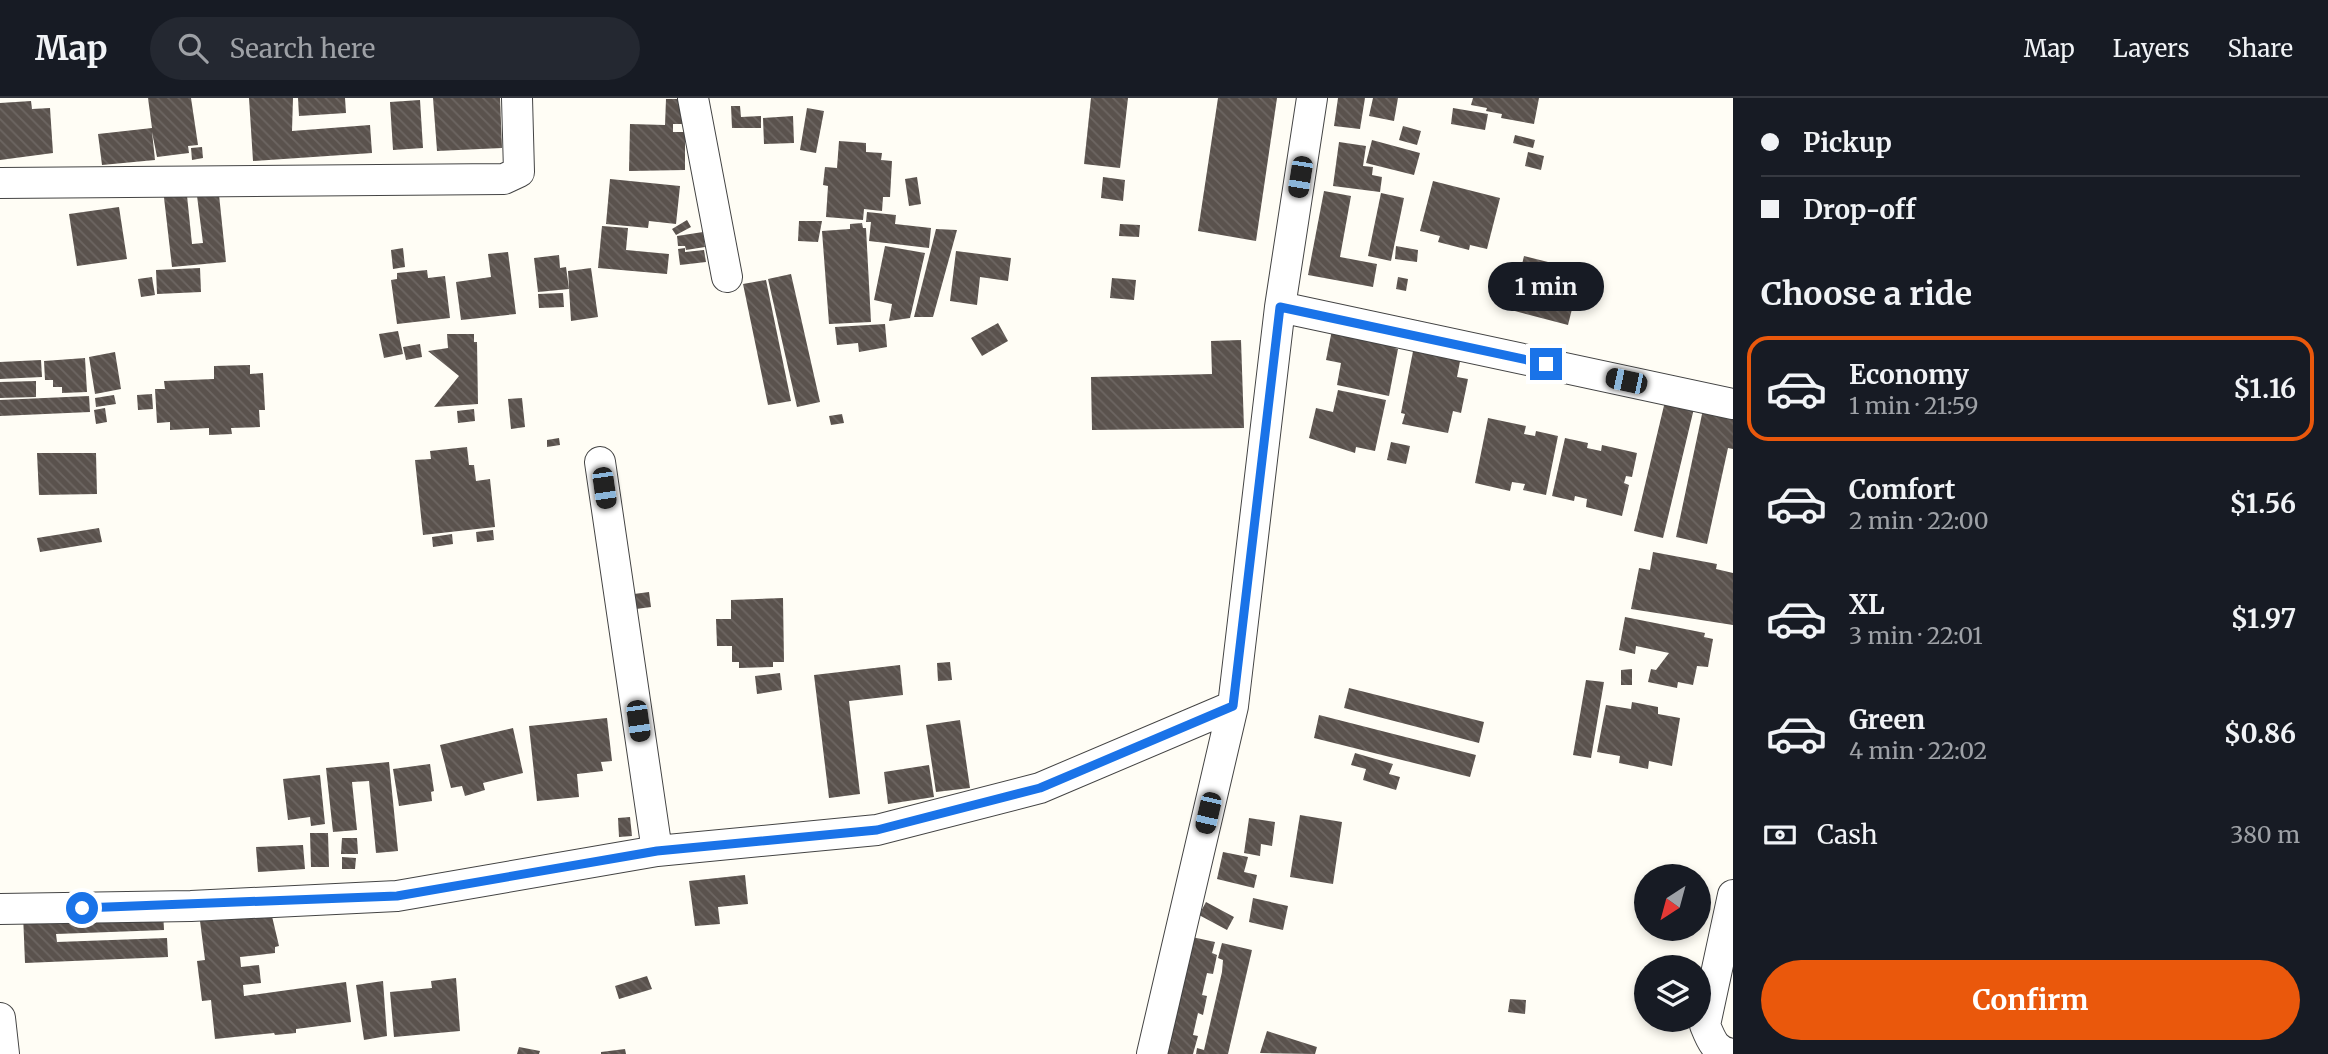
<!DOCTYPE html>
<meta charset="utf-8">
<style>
body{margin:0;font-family:Merriweather,serif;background:#242831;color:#f1f3f6;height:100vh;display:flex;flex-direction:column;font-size:26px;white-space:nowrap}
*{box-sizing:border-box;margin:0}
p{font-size:23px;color:#9ea1a6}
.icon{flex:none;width:38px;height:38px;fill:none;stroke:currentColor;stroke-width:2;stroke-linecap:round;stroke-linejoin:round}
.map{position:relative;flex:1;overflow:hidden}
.sheet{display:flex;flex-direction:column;background:#171b24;width:595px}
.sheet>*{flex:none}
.top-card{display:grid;align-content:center;height:154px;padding:0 28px;background:#171b24}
.needle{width:46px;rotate:216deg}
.fabs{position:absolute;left:1634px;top:766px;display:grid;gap:14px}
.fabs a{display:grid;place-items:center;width:77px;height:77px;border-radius:50%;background:#171b24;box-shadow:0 4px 10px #0003;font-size:35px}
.end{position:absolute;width:32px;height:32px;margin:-16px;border:9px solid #1a73e8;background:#fff;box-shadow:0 0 0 4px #fff}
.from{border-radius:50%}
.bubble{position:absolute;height:49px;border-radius:24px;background:#171b24;box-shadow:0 4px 10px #0003;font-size:23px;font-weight:700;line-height:49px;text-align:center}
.car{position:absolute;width:21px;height:42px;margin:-21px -10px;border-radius:9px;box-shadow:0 0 5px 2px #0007;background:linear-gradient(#222 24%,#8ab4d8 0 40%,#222 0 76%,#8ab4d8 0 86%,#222 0)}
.top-card b{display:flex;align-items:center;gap:24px;height:66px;font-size:26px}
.top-card b+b{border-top:2px solid #363941}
.top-card i{width:18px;height:18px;background:#f1f3f6}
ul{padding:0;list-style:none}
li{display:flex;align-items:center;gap:21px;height:105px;margin:0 14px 10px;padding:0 14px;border:4px solid transparent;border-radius:21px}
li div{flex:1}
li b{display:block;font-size:26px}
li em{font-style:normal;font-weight:700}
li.selected{border-color:#ea580c}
li>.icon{width:63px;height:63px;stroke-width:1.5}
h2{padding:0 28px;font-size:32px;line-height:84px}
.pay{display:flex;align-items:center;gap:18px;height:77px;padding:0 28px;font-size:26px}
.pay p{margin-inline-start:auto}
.button{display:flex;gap:14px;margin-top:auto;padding:14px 28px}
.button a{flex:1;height:80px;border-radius:42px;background:#ea580c;color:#fff;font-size:28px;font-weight:700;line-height:80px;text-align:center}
header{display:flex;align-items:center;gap:42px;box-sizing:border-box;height:98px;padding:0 35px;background:#171b24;border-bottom:2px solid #363941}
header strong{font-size:33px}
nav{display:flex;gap:38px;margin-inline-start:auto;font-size:24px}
.search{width:490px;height:63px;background:#242831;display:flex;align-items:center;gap:18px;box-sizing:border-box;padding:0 24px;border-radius:38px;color:#9ea1a6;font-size:26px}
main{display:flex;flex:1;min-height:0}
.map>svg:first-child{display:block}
.building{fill:url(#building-back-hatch)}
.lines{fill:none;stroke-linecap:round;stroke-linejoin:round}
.street-casing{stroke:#444;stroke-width:32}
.street{stroke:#fff;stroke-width:30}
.route{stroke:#1a73e8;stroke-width:9}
</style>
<header>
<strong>Map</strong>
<div class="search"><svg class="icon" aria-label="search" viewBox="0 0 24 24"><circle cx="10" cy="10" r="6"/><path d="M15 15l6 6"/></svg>Search here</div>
<nav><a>Map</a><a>Layers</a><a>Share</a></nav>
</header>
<main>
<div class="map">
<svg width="1733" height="956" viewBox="0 0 1733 956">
<defs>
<pattern id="building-back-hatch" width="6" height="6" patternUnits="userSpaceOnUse" patternTransform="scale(1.75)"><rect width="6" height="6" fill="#5a524d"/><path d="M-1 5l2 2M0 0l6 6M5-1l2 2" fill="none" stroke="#6d6662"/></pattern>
</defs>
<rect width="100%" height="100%" fill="#fffdf5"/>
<path class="building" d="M 148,0 L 191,0 L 198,47 L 188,48 L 189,55 L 157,59 L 152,34 L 155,62 L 102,67 L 98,36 L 152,30 Z
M 249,0 L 293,0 L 292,33 L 370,27 L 372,55 L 253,63 Z
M 298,0 L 345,0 L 346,15 L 299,18 Z
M 433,0 L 500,0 L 502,50 L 437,53 Z
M 1091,0 L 1128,0 L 1120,70 L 1084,66 Z
M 1218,0 L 1277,0 L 1256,143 L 1198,133 Z
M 1338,0 L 1365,0 L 1360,31 L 1334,28 Z
M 1373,0 L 1398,0 L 1394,23 L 1369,18 Z
M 1473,0 L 1539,0 L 1534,26 L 1501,20 L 1502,16 L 1486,13 L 1487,10 L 1471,7 Z
M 666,1 L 687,1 L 687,26 L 673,26 L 673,34 L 685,34 L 685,72 L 629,73 L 630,26 L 665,27 Z
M 420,2 L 423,50 L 393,52 L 390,4 Z
M 31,3 L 32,11 L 50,10 L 53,55 L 0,62 L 0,5 Z
M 731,8 L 740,8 L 741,19 L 761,18 L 761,30 L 732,30 Z
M 807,10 L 824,13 L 816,55 L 800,52 Z
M 1453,10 L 1488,16 L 1485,32 L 1451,26 Z
M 793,18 L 794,45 L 764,46 L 763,20 Z
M 1403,28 L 1421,33 L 1417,47 L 1399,42 Z
M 1515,37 L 1535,42 L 1533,50 L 1513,45 Z
M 1372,42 L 1420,55 L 1414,77 L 1366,65 Z
M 839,43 L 866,45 L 866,54 L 882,55 L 881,62 L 892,63 L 890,99 L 883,99 L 882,113 L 864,111 L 863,122 L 826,119 L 828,88 L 823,87 L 825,69 L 837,70 Z
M 1339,44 L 1366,48 L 1363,68 L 1373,69 L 1372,77 L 1382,79 L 1380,94 L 1333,88 Z
M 202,49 L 203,60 L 192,62 L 191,50 Z
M 1528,54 L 1544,58 L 1541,72 L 1525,68 Z
M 917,79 L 921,106 L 909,108 L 905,81 Z
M 1103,79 L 1125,82 L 1123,103 L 1101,100 Z
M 610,81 L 680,88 L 676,126 L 649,123 L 648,130 L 606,126 Z
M 1433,83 L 1500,100 L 1487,151 L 1470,147 L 1469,152 L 1438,144 L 1440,138 L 1420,133 Z
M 218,87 L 226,164 L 172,169 L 163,91 L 186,88 L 192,146 L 203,145 L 196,90 Z
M 1324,93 L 1351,98 L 1340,159 L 1377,166 L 1373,189 L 1308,177 Z
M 1381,95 L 1404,100 L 1391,163 L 1368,158 Z
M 119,109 L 127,161 L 77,168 L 69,116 Z
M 867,114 L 896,117 L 895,126 L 931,130 L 929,150 L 869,143 L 871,124 L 866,124 Z
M 687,122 L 691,129 L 676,137 L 672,131 Z
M 799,123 L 822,123 L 818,144 L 798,143 Z
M 862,125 L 863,130 L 866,130 L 871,224 L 829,226 L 822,133 L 850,131 L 850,126 Z
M 1120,126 L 1140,127 L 1139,139 L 1119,138 Z
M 602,128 L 628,130 L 626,152 L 669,156 L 667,176 L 598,170 Z
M 936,131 L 957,132 L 933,219 L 914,219 Z
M 703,134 L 705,149 L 686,152 L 685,148 L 678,148 L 677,138 Z
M 885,148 L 925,155 L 910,220 L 889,223 L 892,206 L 874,202 Z
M 1396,148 L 1418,152 L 1417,164 L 1395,161 Z
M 403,150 L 405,169 L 393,171 L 391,152 Z
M 685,150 L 685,154 L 704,152 L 706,164 L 680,167 L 678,151 Z
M 956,153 L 1011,160 L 1008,183 L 980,179 L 977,207 L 950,203 Z
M 508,154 L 516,216 L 461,222 L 456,184 L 491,179 L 488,156 Z
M 559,157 L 560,170 L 566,169 L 569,191 L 538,194 L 534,160 Z
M 1524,158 L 1552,165 L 1549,176 L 1579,183 L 1568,227 L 1511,212 Z
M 200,170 L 201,194 L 157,196 L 156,172 Z
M 591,170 L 598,219 L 571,223 L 568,173 Z
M 427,172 L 428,180 L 445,178 L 450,220 L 397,226 L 391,182 L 397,181 L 397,175 Z
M 791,176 L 820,304 L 797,309 L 768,181 Z
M 152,179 L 155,197 L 141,199 L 138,181 Z
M 1398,179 L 1408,181 L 1406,193 L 1396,191 Z
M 1112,180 L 1136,182 L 1134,202 L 1110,200 Z
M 766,182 L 791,303 L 768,307 L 743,186 Z
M 563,195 L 564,209 L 539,210 L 538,196 Z
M 998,225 L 1008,243 L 982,258 L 971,240 Z
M 885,226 L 887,249 L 859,254 L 858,245 L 837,247 L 835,229 Z
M 1332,232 L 1395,247 L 1395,250 L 1398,251 L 1389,298 L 1337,287 L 1341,265 L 1326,262 Z
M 398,233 L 403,256 L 384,260 L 379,236 Z
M 447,236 L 474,236 L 474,244 L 477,244 L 478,306 L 434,309 L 459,278 L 428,253 L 448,250 Z
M 1241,242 L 1244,330 L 1092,332 L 1091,279 L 1212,276 L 1211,243 Z
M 1415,243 L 1462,253 L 1457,279 L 1468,281 L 1461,315 L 1453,313 L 1448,335 L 1402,326 L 1405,316 L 1401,315 Z
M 420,246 L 422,259 L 406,262 L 403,249 Z
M 115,254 L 121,291 L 95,296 L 89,259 Z
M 85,260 L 87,294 L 62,295 L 62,289 L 53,289 L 53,282 L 45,282 L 44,263 Z
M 41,262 L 42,279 L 0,281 L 0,264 Z
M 250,267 L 250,276 L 263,275 L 265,312 L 259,312 L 260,329 L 231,330 L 232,336 L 209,337 L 209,330 L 170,332 L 170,324 L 157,325 L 155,291 L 165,291 L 164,283 L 214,281 L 214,268 Z
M 36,283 L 36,299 L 0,300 L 0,284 Z
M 1338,292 L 1386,302 L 1375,353 L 1356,349 L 1355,355 L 1309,340 L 1316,310 L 1333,314 Z
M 1667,295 L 1696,302 L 1663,440 L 1634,433 Z
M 152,296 L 153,311 L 138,312 L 137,297 Z
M 114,297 L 116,306 L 96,309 L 95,300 Z
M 89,298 L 90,314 L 0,318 L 0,302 Z
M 522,300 L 525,329 L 511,331 L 508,301 Z
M 1705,302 L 1733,308 L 1733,351 L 1728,350 L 1707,446 L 1676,439 Z
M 105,310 L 107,324 L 96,326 L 94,312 Z
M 474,311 L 475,323 L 458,325 L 457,313 Z
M 842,316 L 844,325 L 831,327 L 829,318 Z
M 1488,320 L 1526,328 L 1524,336 L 1535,338 L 1536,333 L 1558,338 L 1546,397 L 1523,392 L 1525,386 L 1512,384 L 1510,393 L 1475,385 Z
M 559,340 L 560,347 L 547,349 L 547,342 Z
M 1565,340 L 1588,345 L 1587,350 L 1601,353 L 1602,347 L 1637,355 L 1632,379 L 1626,378 L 1624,385 L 1629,387 L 1622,418 L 1586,409 L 1587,401 L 1575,398 L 1574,403 L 1552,398 Z
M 1391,344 L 1410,348 L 1406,366 L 1387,362 Z
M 467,349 L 469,367 L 474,367 L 476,383 L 490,381 L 495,429 L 423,437 L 415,362 L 431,361 L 430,353 Z
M 37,355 L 96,355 L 97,396 L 39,397 Z
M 99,430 L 102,444 L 40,454 L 37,440 Z
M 493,432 L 494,442 L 477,444 L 476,434 Z
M 452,436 L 453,446 L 433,449 L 432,439 Z
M 1653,454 L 1717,466 L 1716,471 L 1733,475 L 1733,527 L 1631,511 L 1639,470 L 1650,472 Z
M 649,494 L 651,509 L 636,511 L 634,496 Z
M 783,500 L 784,564 L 773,564 L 773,569 L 739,570 L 739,564 L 732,564 L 732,548 L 717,548 L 716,521 L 731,521 L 731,502 Z
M 1625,519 L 1705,535 L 1704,539 L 1713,541 L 1708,569 L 1697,568 L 1693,587 L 1678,584 L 1677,590 L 1648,584 L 1651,571 L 1656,572 L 1669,555 L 1636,548 L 1635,556 L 1619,552 Z
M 950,564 L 952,582 L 938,583 L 937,565 Z
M 900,567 L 903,597 L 849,603 L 860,696 L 829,700 L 814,577 Z
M 1632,571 L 1632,587 L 1621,587 L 1621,572 Z
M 780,575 L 782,592 L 757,596 L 755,578 Z
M 1586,582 L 1604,584 L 1591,660 L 1573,657 Z
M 1349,590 L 1484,624 L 1479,645 L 1344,610 Z
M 1632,604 L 1658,609 L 1658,616 L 1680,620 L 1672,668 L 1649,663 L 1648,671 L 1619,665 L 1620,658 L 1597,654 L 1606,607 L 1631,611 Z
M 1319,617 L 1476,657 L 1470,679 L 1314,640 Z
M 607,620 L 612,663 L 601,664 L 603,673 L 577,676 L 579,699 L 537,703 L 529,628 Z
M 960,622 L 970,690 L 936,694 L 926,627 Z
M 513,630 L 523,675 L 483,685 L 485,692 L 465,698 L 462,688 L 451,690 L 440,647 Z
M 1355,655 L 1393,666 L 1389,676 L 1400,679 L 1396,692 L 1363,682 L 1366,671 L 1351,667 Z
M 389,664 L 398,753 L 376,755 L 369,683 L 352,684 L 357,732 L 333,734 L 326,670 Z
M 430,666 L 434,693 L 431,694 L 432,703 L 399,708 L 393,671 Z
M 929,667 L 934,699 L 888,706 L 884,674 Z
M 320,677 L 325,726 L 311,728 L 310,719 L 288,722 L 283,681 Z
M 1300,717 L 1342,724 L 1333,786 L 1290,779 Z
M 630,719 L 632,738 L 619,739 L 618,720 Z
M 1249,720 L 1275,724 L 1272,748 L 1261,746 L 1260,758 L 1244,755 Z
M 310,735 L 328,735 L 329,769 L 311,769 Z
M 342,740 L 357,740 L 358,756 L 341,756 Z
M 303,747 L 305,771 L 258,774 L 256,749 Z
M 1223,754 L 1248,759 L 1244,774 L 1257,777 L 1254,790 L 1217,781 Z
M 342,759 L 356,760 L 355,771 L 342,771 Z
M 745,777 L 748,806 L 718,809 L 720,826 L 695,828 L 689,783 Z
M 1253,800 L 1288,808 L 1283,832 L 1249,824 Z
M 1206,804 L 1234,819 L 1227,832 L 1199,817 Z
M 163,811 L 164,832 L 56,836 L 57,844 L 167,840 L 168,859 L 25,865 L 23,816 Z
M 271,814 L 279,848 L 275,849 L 275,855 L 240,859 L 241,869 L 259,867 L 261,885 L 243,887 L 244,898 L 346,884 L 351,924 L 296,931 L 296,935 L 275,937 L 274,935 L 215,941 L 211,902 L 202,903 L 197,863 L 205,862 L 200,823 Z
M 1192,839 L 1215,844 L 1212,855 L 1217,857 L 1213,876 L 1207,875 L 1202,897 L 1207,898 L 1203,917 L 1198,915 L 1193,937 L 1198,938 L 1193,956 L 1166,956 Z
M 1222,845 L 1252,852 L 1228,956 L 1196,956 L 1197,950 L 1204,952 L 1222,874 L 1223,862 L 1218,860 Z
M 647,878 L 652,891 L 619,901 L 615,888 Z
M 456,880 L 460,933 L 394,939 L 390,894 L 432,890 L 431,883 Z
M 383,883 L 387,938 L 364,942 L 356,887 Z
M 1510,901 L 1526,902 L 1525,916 L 1508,914 Z
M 1267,933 L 1317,949 L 1315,956 L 1260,955 Z
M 519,949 L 540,953 L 539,956 L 517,956 Z
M 625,951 L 626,956 L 601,956 L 601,954 Z"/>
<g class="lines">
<defs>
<path id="street" d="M 693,0 L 727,179
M 0,85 L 504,81 L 519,74 L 517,0
M 1280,209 L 1733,306
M 600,364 L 657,753
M 1733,797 L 1705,927 C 1711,942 1715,954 1733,956
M 0,811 L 191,808 L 397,798 L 657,753 L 877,732 L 1040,690 L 1233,608
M 0,920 L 4,956
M 1152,956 L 1233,608 L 1280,209 L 1312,0"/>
</defs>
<use href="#street" class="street-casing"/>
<use href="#street" class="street"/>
</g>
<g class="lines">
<path class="route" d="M 82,810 L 397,798 L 657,753 L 877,732 L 1040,690 L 1233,608 L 1280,209 L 1546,266"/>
</g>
</svg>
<div class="fabs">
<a><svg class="needle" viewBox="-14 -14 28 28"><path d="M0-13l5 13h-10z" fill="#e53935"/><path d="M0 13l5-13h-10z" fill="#9ea1a6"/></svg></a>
<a><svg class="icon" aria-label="layers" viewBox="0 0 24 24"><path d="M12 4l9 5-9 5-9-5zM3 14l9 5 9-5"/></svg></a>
</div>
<i class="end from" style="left:82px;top:810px"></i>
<i class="end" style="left:1546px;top:266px"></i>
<div class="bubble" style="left:1488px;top:164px;width:116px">1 min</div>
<i class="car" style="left:1300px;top:79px;rotate:189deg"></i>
<i class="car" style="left:1626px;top:283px;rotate:282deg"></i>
<i class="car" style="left:604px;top:390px;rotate:172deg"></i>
<i class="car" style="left:638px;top:623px;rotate:172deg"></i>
<i class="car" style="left:1208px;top:715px;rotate:193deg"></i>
</div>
<section class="sheet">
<div class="top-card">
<b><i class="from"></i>Pickup</b>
<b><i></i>Drop-off</b>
</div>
<h2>Choose a ride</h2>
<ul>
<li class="selected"><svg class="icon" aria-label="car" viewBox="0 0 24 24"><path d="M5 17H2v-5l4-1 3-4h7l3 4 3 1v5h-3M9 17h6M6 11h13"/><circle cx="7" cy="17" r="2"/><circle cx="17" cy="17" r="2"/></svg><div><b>Economy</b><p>1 min · 21:59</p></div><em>$1.16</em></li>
<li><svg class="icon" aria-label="car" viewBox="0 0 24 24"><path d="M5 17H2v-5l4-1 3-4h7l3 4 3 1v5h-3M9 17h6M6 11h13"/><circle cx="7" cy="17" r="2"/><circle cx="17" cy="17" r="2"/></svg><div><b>Comfort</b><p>2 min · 22:00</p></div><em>$1.56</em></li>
<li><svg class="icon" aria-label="car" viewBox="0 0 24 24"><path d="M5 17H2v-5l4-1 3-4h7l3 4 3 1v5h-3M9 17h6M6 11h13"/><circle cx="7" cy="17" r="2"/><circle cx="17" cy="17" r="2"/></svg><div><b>XL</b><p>3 min · 22:01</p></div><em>$1.97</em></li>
<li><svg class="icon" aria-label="car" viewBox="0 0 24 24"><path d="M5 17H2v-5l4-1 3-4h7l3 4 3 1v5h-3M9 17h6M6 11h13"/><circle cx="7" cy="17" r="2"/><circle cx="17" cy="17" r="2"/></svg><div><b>Green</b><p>4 min · 22:02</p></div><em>$0.86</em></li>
</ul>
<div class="pay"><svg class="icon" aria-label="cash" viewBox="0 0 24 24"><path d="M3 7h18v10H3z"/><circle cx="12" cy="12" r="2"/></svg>Cash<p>380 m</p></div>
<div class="button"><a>Confirm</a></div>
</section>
</main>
